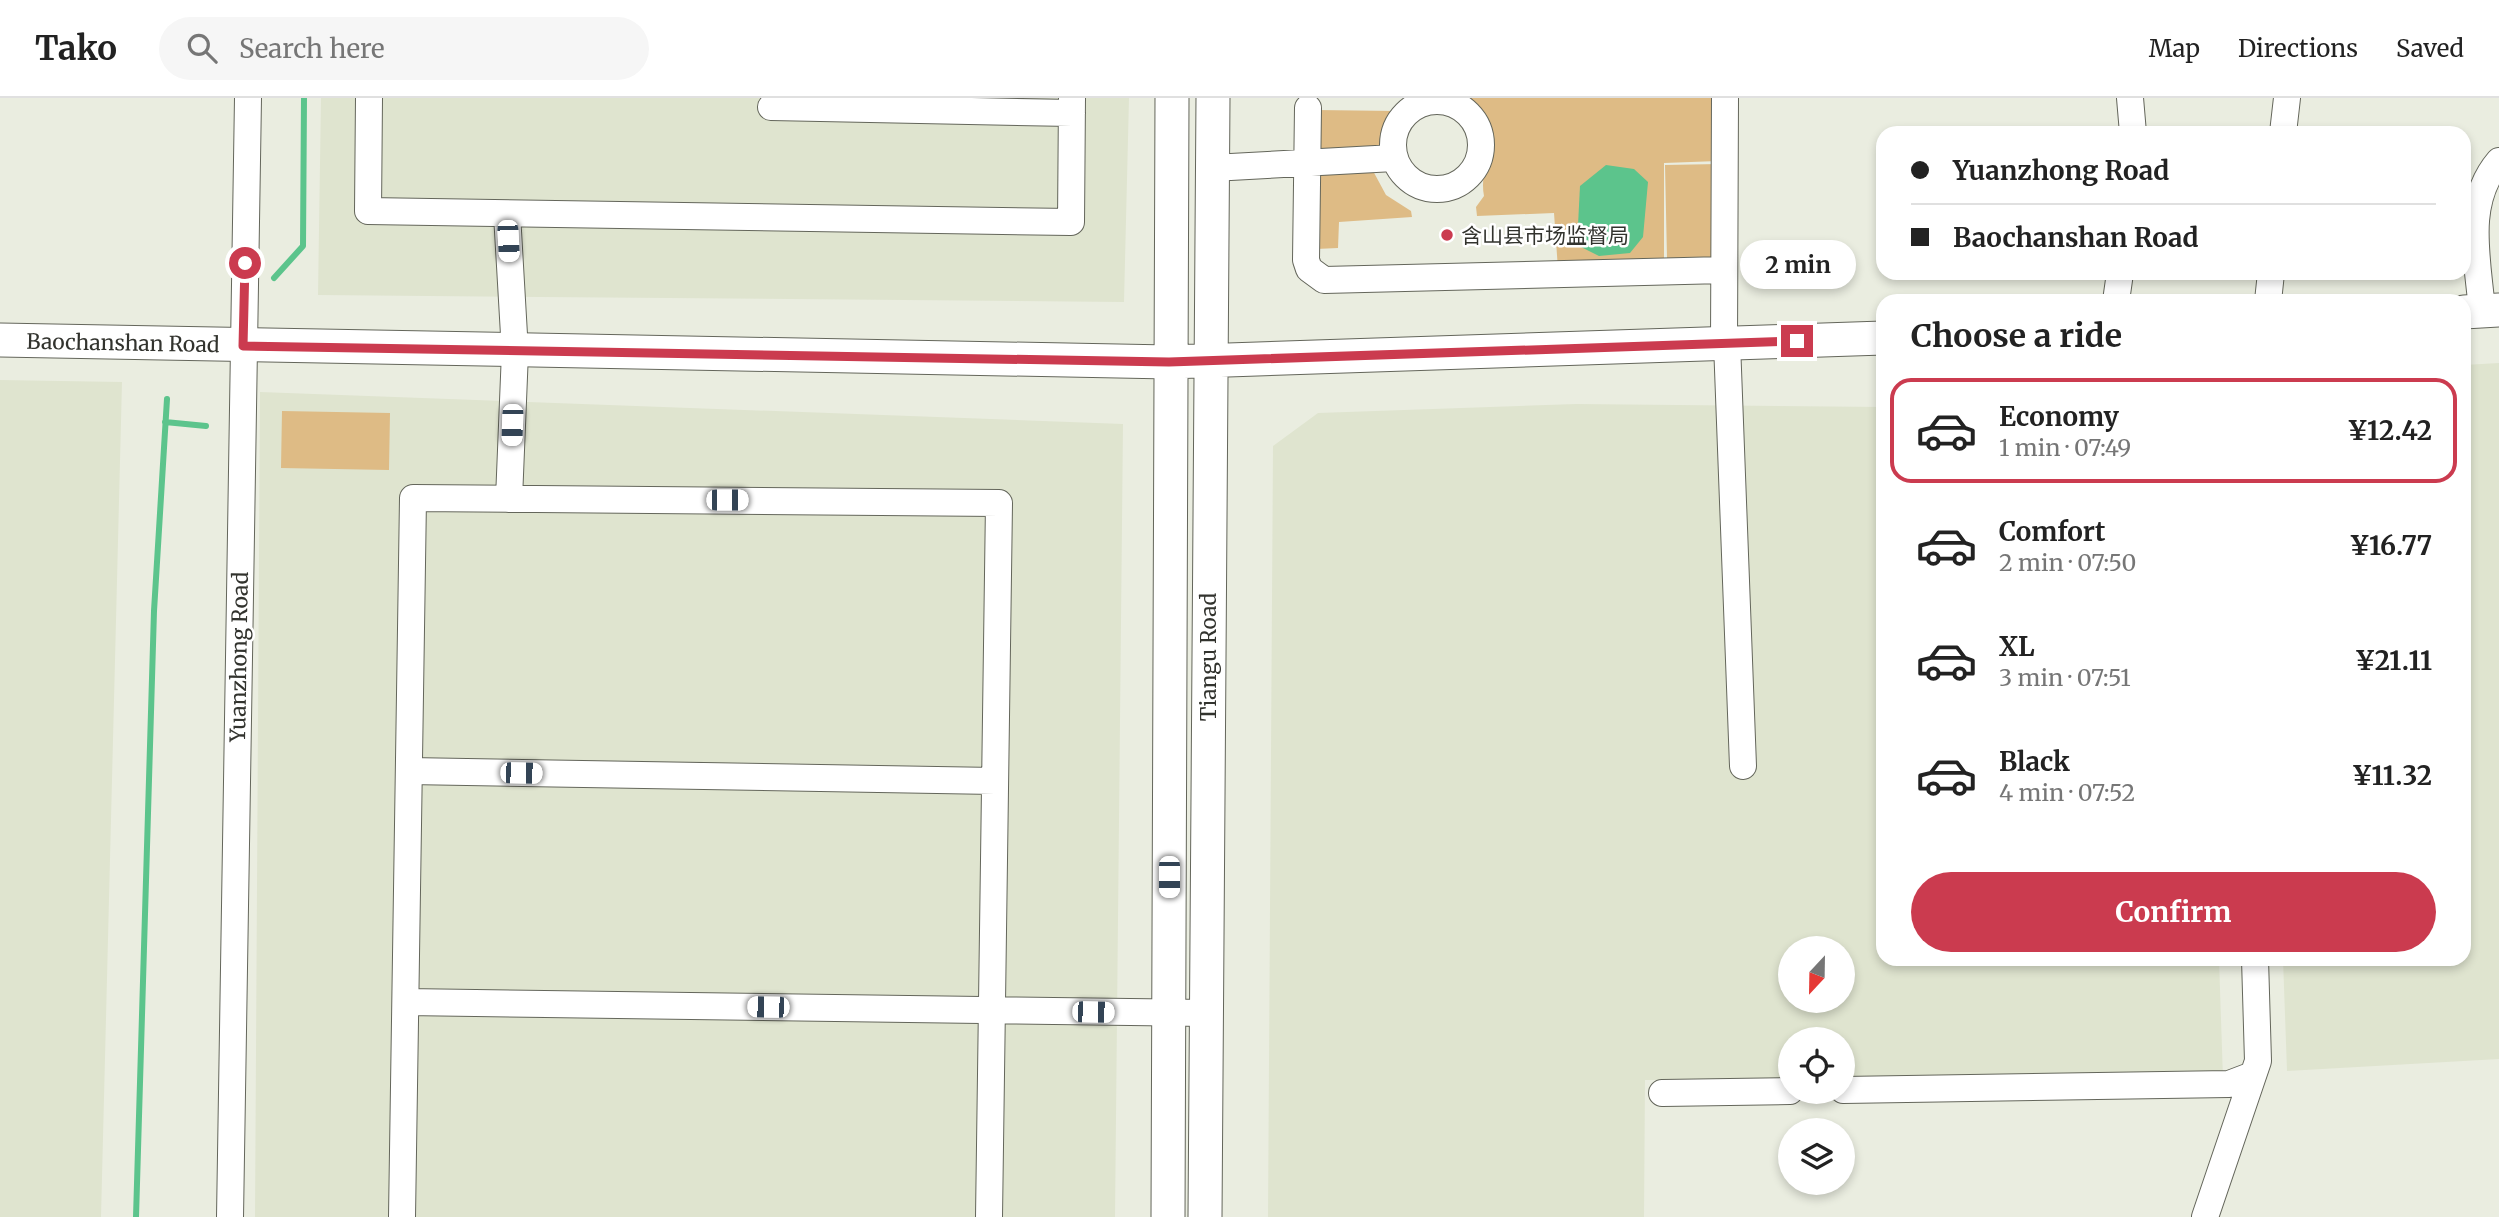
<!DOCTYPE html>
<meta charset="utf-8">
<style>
body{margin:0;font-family:Merriweather,"Noto Sans SC",serif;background:#f6f6f6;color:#222;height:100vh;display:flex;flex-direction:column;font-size:26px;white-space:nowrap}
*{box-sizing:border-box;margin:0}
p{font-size:23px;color:#767676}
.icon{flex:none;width:38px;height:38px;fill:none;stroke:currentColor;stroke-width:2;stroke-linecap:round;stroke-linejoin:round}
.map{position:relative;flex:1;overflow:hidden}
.details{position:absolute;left:1876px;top:196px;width:595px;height:672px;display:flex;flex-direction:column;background:#fff;border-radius:21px;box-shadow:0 4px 10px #0003}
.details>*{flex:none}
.hud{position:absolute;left:1876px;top:28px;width:595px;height:154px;border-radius:21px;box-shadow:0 4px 10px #0003;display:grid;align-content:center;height:154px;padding:0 35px;background:#fff}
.needle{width:46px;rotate:202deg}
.buttons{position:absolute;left:1778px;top:838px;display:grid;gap:14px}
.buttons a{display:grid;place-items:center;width:77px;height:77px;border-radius:50%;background:#fff;box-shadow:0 4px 10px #0003;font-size:35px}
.end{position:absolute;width:32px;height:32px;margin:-16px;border:9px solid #cb3b4f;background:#fff;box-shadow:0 0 0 4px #fff}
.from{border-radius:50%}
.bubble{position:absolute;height:49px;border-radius:24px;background:#fff;box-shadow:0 4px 10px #0003;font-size:23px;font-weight:700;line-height:49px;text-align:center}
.car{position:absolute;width:21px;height:42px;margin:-21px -10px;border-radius:9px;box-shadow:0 0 5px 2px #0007;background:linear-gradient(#fff 24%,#345 0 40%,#fff 0 76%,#345 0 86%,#fff 0)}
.hud b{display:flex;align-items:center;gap:24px;height:66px;font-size:26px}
.hud b+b{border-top:2px solid #e0e0e0}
.hud i{width:18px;height:18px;background:#222}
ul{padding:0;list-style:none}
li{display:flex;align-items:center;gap:21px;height:105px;margin:0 14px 10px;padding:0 21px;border:4px solid transparent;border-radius:21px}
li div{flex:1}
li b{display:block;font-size:26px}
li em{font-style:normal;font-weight:700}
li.current{border-color:#cb3b4f}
li>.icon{width:63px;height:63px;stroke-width:1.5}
h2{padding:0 35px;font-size:32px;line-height:84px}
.button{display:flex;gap:14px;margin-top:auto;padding:14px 35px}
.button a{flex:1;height:80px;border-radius:42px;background:#cb3b4f;color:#fff;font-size:28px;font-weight:700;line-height:80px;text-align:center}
header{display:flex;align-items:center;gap:42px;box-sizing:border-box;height:98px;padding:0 35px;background:#fff;border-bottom:2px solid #e0e0e0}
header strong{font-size:33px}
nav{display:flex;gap:38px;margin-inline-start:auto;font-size:24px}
.search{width:490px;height:63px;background:#f6f6f6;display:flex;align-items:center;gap:18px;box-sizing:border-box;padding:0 24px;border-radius:38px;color:#767676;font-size:26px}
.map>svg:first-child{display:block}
.built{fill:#dfe4cf;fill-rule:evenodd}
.green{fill:#debb85}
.water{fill:#5cc48c}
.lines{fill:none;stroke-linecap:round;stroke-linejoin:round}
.stream{stroke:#5cc48c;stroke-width:6}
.minor-casing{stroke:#64665b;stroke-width:28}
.major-casing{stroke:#64665b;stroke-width:35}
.minor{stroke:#fff;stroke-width:26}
.major{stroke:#fff;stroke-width:33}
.route{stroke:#cb3b4f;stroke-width:9}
.poi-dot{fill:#cb3b4f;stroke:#fff;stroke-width:2.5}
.labels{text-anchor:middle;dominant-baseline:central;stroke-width:5;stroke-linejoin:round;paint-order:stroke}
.poi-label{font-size:21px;fill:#32332e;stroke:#fff;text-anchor:start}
.street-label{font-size:21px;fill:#32332e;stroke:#fff}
</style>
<header>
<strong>Tako</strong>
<div class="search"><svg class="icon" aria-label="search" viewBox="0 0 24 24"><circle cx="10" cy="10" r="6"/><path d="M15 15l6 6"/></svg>Search here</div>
<nav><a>Map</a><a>Directions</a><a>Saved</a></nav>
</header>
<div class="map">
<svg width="2499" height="1119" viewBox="0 0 2499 1119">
<rect width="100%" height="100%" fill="#eaede0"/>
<path class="built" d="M 321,0 L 1129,0 L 1124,204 L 318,197 Z
M 2499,265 L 2499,961 L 2287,973 L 2283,861 L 2464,861 L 2464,267 Z
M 0,282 L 122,284 L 101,1119 L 0,1119 Z
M 260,294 L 1123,326 L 1115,1119 L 255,1119 Z
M 1576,306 L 1883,309 L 1883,861 L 2219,861 L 2223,981 L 1843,981 L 1843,942 L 1790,942 L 1790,981 L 1645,982 L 1644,1119 L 1268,1119 L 1273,348 L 1318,315 ZM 1790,850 L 1843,850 L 1843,903 L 1790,903 Z"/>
<path class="green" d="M 1465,0 L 1720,0 L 1718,63 L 1664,65 L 1664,164 L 1558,171 L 1554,115 L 1477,118 L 1476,109 L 1484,98 C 1477,62 1511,34 1465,0 Z
M 1316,12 L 1396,13 L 1385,39 L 1384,50 L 1317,56 Z
M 1719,66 L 1720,160 L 1667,160 L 1665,67 Z
M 1372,71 L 1386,97 L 1411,113 L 1412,119 L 1339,124 L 1338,150 L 1316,151 L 1316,73 Z
M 282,313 L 390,315 L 389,372 L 281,370 Z"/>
<path class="water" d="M 1606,67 L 1634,71 L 1648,84 L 1643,139 L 1630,155 L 1599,158 L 1577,147 L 1580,88 Z"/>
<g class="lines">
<path class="stream" d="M 274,180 L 303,148 L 304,0
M 165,324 L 206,328
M 136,1119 L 154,513 L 167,301"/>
<defs>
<path id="minor" d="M 369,0 L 368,113 L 1071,124 L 1072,0
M 2130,0 L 2133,35
M1393 47a44 44 0 1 1 88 0a44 44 0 1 1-88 0Z
M 771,9 L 1072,15
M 1308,10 L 1306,162 L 1309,171 L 1324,182 L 1724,172
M 2283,35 L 2287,0
M 1212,70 L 1394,60
M 507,116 L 515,254 L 509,401
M 2116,203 L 2120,175
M 2268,203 L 2271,175
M 2482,213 C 2478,162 2463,105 2499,63
M 1724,245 L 1725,0
M 1727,245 L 1743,668
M 409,673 L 995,683
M 406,904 L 1206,915
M 1843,992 L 2229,986 L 2250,978
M 1662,995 L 1790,993
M 230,1119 L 248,0
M 402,1119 L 413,400 L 999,405 L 989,1119
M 2205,1119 L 2258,963 L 2255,861"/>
<path id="major" d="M 2464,214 L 2499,212
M 0,242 L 1169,264 L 1883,240
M 1168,1119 L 1172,0
M 1205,1119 L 1213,0"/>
</defs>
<use href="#minor" class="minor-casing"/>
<use href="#major" class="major-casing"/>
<use href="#minor" class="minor"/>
<use href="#major" class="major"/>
</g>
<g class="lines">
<path class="route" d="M 245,165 L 243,248 L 1169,264 L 1797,243"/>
</g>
<circle class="poi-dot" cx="1447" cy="137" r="7"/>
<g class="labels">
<g class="poi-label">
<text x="1461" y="137">含山县市场监督局</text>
</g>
<g class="street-label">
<text transform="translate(123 245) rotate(1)">Baochanshan Road</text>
<text transform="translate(239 559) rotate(-89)">Yuanzhong Road</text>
<text transform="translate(1208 559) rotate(-90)">Tiangu Road</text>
</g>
</g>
</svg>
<div class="buttons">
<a><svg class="needle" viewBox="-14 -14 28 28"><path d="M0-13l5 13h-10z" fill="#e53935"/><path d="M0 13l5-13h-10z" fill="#767676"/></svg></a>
<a><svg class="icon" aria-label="locate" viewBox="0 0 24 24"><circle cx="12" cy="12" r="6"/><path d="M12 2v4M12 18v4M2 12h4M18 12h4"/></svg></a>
<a><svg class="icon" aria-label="layers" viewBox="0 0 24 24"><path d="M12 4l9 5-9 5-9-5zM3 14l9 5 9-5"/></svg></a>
</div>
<i class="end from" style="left:245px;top:165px"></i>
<i class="end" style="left:1797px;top:243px"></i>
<div class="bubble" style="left:1740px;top:142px;width:116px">2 min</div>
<i class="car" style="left:508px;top:143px;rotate:177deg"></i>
<i class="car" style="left:512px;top:327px;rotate:182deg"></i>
<i class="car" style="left:727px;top:402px;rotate:90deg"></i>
<i class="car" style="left:521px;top:675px;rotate:91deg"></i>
<i class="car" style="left:1169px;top:779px;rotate:180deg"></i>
<i class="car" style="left:768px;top:909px;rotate:271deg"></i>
<i class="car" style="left:1093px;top:914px;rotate:91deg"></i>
<div class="hud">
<b><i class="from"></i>Yuanzhong Road</b>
<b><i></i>Baochanshan Road</b>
</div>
<section class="details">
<h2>Choose a ride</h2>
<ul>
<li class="current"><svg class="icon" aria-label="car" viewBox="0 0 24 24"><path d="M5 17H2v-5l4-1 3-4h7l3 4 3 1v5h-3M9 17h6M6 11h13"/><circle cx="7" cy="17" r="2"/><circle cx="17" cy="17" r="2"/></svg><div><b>Economy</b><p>1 min · 07:49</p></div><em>¥12.42</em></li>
<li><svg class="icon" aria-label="car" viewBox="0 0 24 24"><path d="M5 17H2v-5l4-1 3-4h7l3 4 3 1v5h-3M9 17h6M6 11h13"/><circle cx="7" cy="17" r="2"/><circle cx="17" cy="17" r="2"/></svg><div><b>Comfort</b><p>2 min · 07:50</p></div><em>¥16.77</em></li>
<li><svg class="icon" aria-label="car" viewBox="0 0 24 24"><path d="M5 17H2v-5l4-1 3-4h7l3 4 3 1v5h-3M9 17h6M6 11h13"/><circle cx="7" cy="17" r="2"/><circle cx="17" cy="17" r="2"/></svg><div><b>XL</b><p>3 min · 07:51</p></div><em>¥21.11</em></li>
<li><svg class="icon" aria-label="car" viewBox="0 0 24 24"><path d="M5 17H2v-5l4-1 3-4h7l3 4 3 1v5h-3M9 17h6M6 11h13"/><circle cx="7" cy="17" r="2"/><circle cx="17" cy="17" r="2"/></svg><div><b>Black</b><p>4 min · 07:52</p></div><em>¥11.32</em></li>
</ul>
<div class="button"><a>Confirm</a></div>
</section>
</div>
